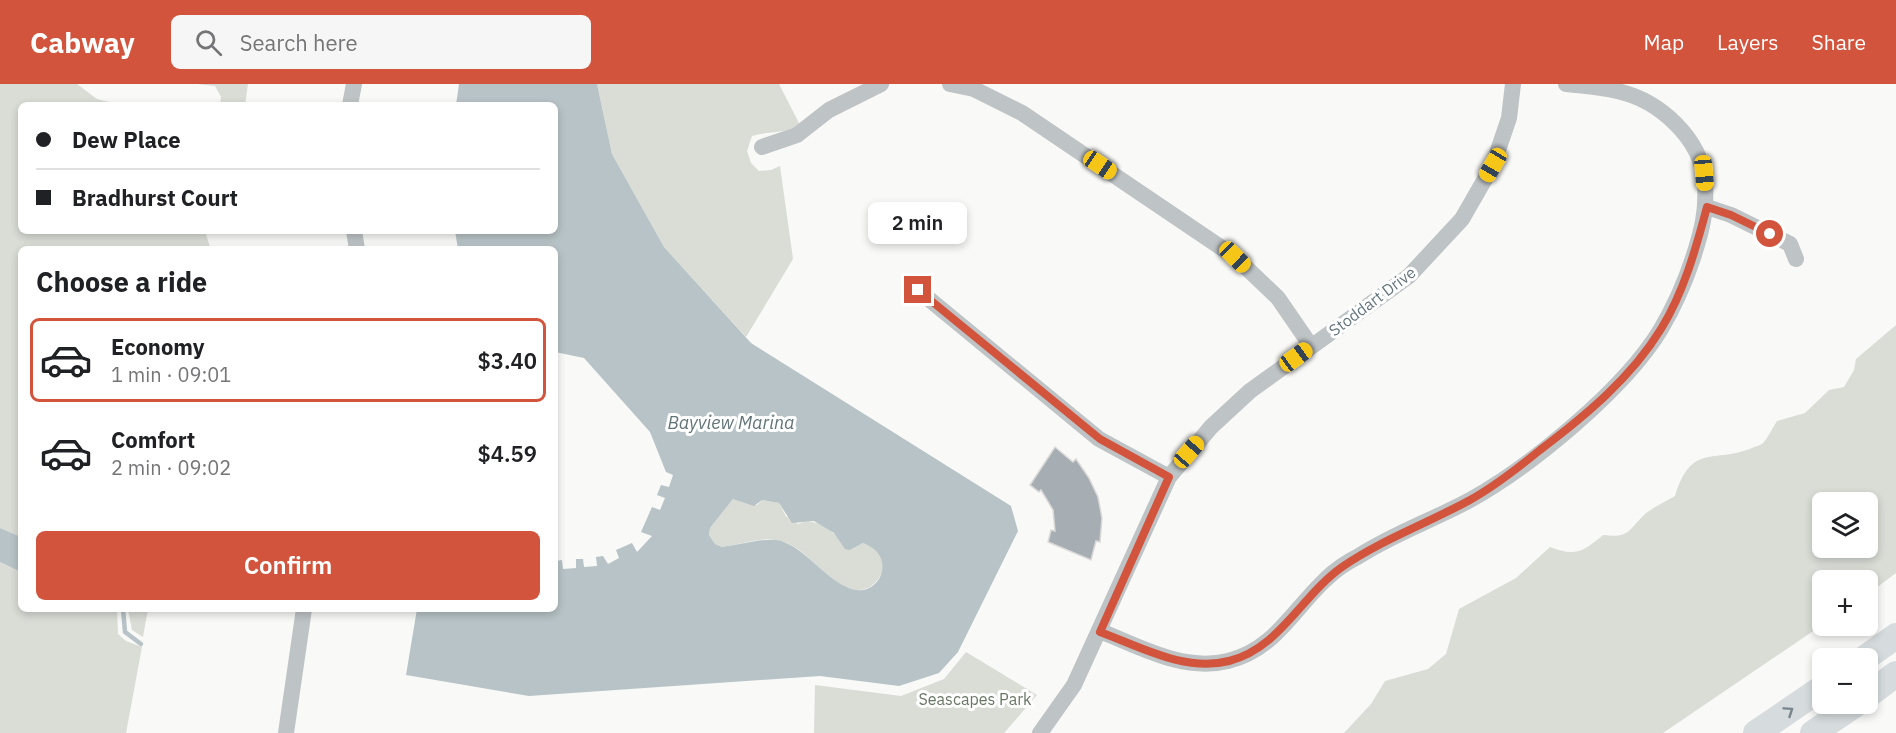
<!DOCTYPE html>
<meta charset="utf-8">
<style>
body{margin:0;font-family:"IBM Plex Sans",sans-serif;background:#f6f6f6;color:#202124;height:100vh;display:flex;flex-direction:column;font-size:22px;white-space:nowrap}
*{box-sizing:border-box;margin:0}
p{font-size:20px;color:#757577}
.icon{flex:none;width:33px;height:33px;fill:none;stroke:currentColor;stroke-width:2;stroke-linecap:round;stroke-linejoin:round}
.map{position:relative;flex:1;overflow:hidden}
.details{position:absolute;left:18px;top:162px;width:540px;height:366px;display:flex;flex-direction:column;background:#fff;border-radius:9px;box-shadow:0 3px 9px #0003}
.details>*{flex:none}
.hud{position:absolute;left:18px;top:18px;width:540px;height:132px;border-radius:9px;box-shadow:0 3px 9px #0003;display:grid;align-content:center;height:132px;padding:0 18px;background:#fff}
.fabs{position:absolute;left:1812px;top:408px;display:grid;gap:12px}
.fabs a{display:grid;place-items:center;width:66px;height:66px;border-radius:9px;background:#fff;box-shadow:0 3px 9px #0003;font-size:30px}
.end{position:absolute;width:27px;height:27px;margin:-14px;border:8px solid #d3543d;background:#fff;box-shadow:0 0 0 3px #fff}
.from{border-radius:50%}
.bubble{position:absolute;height:42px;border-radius:9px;background:#fff;box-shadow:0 3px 9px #0003;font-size:20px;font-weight:600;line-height:42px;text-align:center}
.car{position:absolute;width:18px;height:36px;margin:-18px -9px;border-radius:8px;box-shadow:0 0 4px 2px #0007;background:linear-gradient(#f5c518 24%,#345 0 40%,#f5c518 0 76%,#345 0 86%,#f5c518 0)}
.hud b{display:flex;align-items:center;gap:21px;height:57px;font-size:22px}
.hud b+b{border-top:2px solid #e0e0e0}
.hud i{width:15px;height:15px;background:#202124}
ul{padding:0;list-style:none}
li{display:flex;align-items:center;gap:18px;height:84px;margin:0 12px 9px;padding:0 6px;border:3px solid transparent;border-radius:9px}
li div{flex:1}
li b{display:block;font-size:22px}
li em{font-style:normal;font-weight:600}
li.selected{border-color:#d3543d}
li>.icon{width:54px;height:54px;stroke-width:1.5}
h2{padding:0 18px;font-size:27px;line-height:72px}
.primary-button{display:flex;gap:12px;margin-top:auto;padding:12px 18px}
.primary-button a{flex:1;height:69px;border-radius:9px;background:#d3543d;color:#fff;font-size:24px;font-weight:600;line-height:69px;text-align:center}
header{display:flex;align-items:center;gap:36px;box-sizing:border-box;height:84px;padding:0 30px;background:#d3543d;color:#fff}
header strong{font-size:28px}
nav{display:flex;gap:33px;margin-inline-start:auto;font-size:21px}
.search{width:420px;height:54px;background:#f6f6f6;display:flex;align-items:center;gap:15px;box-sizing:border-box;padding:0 21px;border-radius:9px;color:#757577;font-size:22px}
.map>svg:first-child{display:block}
.green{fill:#d9ddd6;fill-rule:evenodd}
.water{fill:#b7c3c6;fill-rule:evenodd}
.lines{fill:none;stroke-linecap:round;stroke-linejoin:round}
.stream{stroke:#b7c3c6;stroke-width:4.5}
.building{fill:#a6aeb3;stroke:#dbdad9;stroke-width:1.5}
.minor{stroke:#bec3c6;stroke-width:16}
.primary{stroke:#d6dbde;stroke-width:26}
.oneway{stroke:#77858d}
.route{stroke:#d3543d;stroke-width:8}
.labels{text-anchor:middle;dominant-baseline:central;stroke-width:6;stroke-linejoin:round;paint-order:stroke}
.street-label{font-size:16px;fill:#66767f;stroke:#fff}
.park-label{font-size:16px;fill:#697765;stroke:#fff}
.water-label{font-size:18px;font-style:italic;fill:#617478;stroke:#fff}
</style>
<header>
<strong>Cabway</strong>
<div class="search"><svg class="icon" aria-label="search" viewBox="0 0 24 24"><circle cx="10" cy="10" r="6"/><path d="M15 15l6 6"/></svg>Search here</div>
<nav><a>Map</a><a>Layers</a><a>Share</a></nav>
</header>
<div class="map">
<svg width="1896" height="649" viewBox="0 0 1896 649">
<rect width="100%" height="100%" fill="#f9f9f7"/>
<path class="green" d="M 0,0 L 77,0 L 97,15 L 121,21 L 21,21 L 21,147 L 205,147 L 210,163 L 210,165 L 21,165 L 21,453 L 0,444 Z
M 197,0 L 248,0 L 245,21 L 220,21 L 221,13 L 215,2 Z
M 597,0 L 779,0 L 800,41 C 784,50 769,47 752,52 L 747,67 L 751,79 L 759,87 L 771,86 L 780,82 L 793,175 L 746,253 L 664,163 L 612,70 Z
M 1896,241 L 1896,489 L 1868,510 L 1868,496 L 1822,496 L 1822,541 L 1663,649 L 1344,649 L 1371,620 L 1385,597 L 1428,585 L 1446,570 L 1459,525 L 1516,494 L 1550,463 C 1575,473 1583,468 1603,451 C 1629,454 1627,448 1643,432 C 1651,424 1665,418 1675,412 C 1692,358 1713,380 1752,364 C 1756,362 1762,361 1764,358 C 1769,352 1773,343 1777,337 L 1805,329 L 1829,306 L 1844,303 L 1854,286 L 1856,275 ZM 1822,418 L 1868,418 L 1868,464 L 1822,464 Z
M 733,415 C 741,415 747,421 757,421 L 762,416 L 779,419 L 786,432 L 798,440 C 819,431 836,451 850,466 L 863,459 C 870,462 879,465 882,472 C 889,488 872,509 855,506 C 828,501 805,460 777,456 C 761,453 738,461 722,463 L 715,460 L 709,451 L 710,444 Z
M 0,478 L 21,488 L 21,525 L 117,525 L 118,550 L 126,557 L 142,563 L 126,649 L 0,649 Z
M 128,525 L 148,525 L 143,553 L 132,546 Z
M 966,568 L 1037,611 L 1004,649 L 814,649 L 815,601 L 901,612 L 944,595 Z"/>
<path class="water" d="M 459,0 L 597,0 L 612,70 L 664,163 L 751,259 L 1011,422 L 1018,447 L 958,568 L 939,589 L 899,602 L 820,592 L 529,612 L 406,591 L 417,525 L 555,525 L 556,477 L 562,476 L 563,485 L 576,484 L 576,475 L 583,475 L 584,483 L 597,482 L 596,473 L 603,472 L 608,480 L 619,474 L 616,466 L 632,459 L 637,468 L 652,452 L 641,448 L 652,423 L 660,426 L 665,414 L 657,411 L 661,401 L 669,403 L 673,391 L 666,388 L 650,348 L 584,274 L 555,268 L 555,165 L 458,165 L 455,147 L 555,147 L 555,21 L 456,21 ZM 733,415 L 754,422 L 762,416 L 779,419 L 792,439 L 814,437 L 834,449 L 845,465 L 850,466 L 863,459 C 898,472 880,510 856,506 C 828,501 805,461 777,456 C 763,454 737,461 722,463 L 715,460 L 709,451 L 710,444 Z
M 0,444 L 21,453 L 21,488 L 0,478 Z"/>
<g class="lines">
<path class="stream" d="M 123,525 L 125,548 L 141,560"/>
</g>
<path class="building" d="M 1055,363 L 1073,378 L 1076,375 L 1089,394 L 1098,413 L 1102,434 L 1100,458 L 1096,457 L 1091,476 L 1048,458 L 1051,446 L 1055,447 L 1053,426 L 1041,406 L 1039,408 L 1030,401 Z"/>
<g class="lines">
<path class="minor" d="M 950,0 L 974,5 L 1022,29 L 1235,173 L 1278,214 L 1311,262
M 350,21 L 354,0
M 762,63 L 797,51 L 829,26 L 881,0
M 1707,123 L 1731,131 L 1790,160 L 1796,175
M 354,147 L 357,165
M 918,206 L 1099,355 L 1169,393
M 1100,547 C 1141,563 1183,588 1228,577 C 1274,566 1293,526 1325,496 C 1334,487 1347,478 1359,472 C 1393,450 1433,436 1470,416 C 1531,382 1625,305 1661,245 C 1674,223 1685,198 1693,174 C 1702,146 1707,127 1705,98 C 1701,54 1659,16 1617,7 C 1601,3 1583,2 1566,0
M 286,649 L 304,525
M 1040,649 L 1074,601 L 1169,393 L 1211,343 L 1250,307 L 1409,192 L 1462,135 L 1493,81 L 1509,34 L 1513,0"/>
<path class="primary" d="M 1865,574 L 1896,552
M 1868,611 L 1896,590
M 1756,649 L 1822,604
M 1813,649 L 1856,620"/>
</g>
<defs><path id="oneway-chevron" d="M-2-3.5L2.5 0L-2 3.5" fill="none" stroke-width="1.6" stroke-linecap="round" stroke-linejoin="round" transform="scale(1.5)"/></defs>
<use class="oneway" href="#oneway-chevron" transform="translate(1789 627) rotate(-34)"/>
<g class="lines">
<path class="route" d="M 918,206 L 1100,355 L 1169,393 L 1100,548 C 1141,563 1184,588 1229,577 C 1280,564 1301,512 1342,483 C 1381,456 1428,439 1470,416 C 1495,402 1518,384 1540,366 C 1585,332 1631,294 1661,245 C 1684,208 1696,164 1707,123 L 1731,131 L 1770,150"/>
</g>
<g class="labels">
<g class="street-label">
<text transform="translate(1372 217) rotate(-37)">Stoddart Drive</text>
</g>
<g class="park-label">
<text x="975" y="615">Seascapes Park</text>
</g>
<g class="water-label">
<text x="731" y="338">Bayview Marina</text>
</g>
</g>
</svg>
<div class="fabs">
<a><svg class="icon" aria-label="layers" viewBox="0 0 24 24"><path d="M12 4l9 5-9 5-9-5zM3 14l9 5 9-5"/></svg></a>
<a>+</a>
<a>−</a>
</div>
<i class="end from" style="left:1770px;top:150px"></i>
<i class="end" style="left:918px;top:206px"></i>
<div class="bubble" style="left:868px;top:118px;width:99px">2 min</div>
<i class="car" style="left:1100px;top:81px;rotate:124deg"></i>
<i class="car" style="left:1493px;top:81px;rotate:210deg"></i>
<i class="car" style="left:1704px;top:89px;rotate:175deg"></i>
<i class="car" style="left:1235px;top:173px;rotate:134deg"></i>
<i class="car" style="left:1296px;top:273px;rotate:54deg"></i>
<i class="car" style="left:1189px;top:368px;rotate:41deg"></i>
<div class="hud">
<b><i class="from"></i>Dew Place</b>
<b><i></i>Bradhurst Court</b>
</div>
<section class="details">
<h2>Choose a ride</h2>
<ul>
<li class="selected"><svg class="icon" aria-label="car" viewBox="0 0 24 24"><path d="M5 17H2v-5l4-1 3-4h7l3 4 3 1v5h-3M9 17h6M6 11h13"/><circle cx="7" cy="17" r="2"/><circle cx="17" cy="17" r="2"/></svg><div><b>Economy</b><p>1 min · 09:01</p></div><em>$3.40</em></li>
<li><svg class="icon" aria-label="car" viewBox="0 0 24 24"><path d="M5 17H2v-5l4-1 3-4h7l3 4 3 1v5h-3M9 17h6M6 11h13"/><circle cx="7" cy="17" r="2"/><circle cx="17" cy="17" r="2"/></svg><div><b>Comfort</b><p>2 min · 09:02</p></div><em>$4.59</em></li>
</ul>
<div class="primary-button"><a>Confirm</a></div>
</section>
</div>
